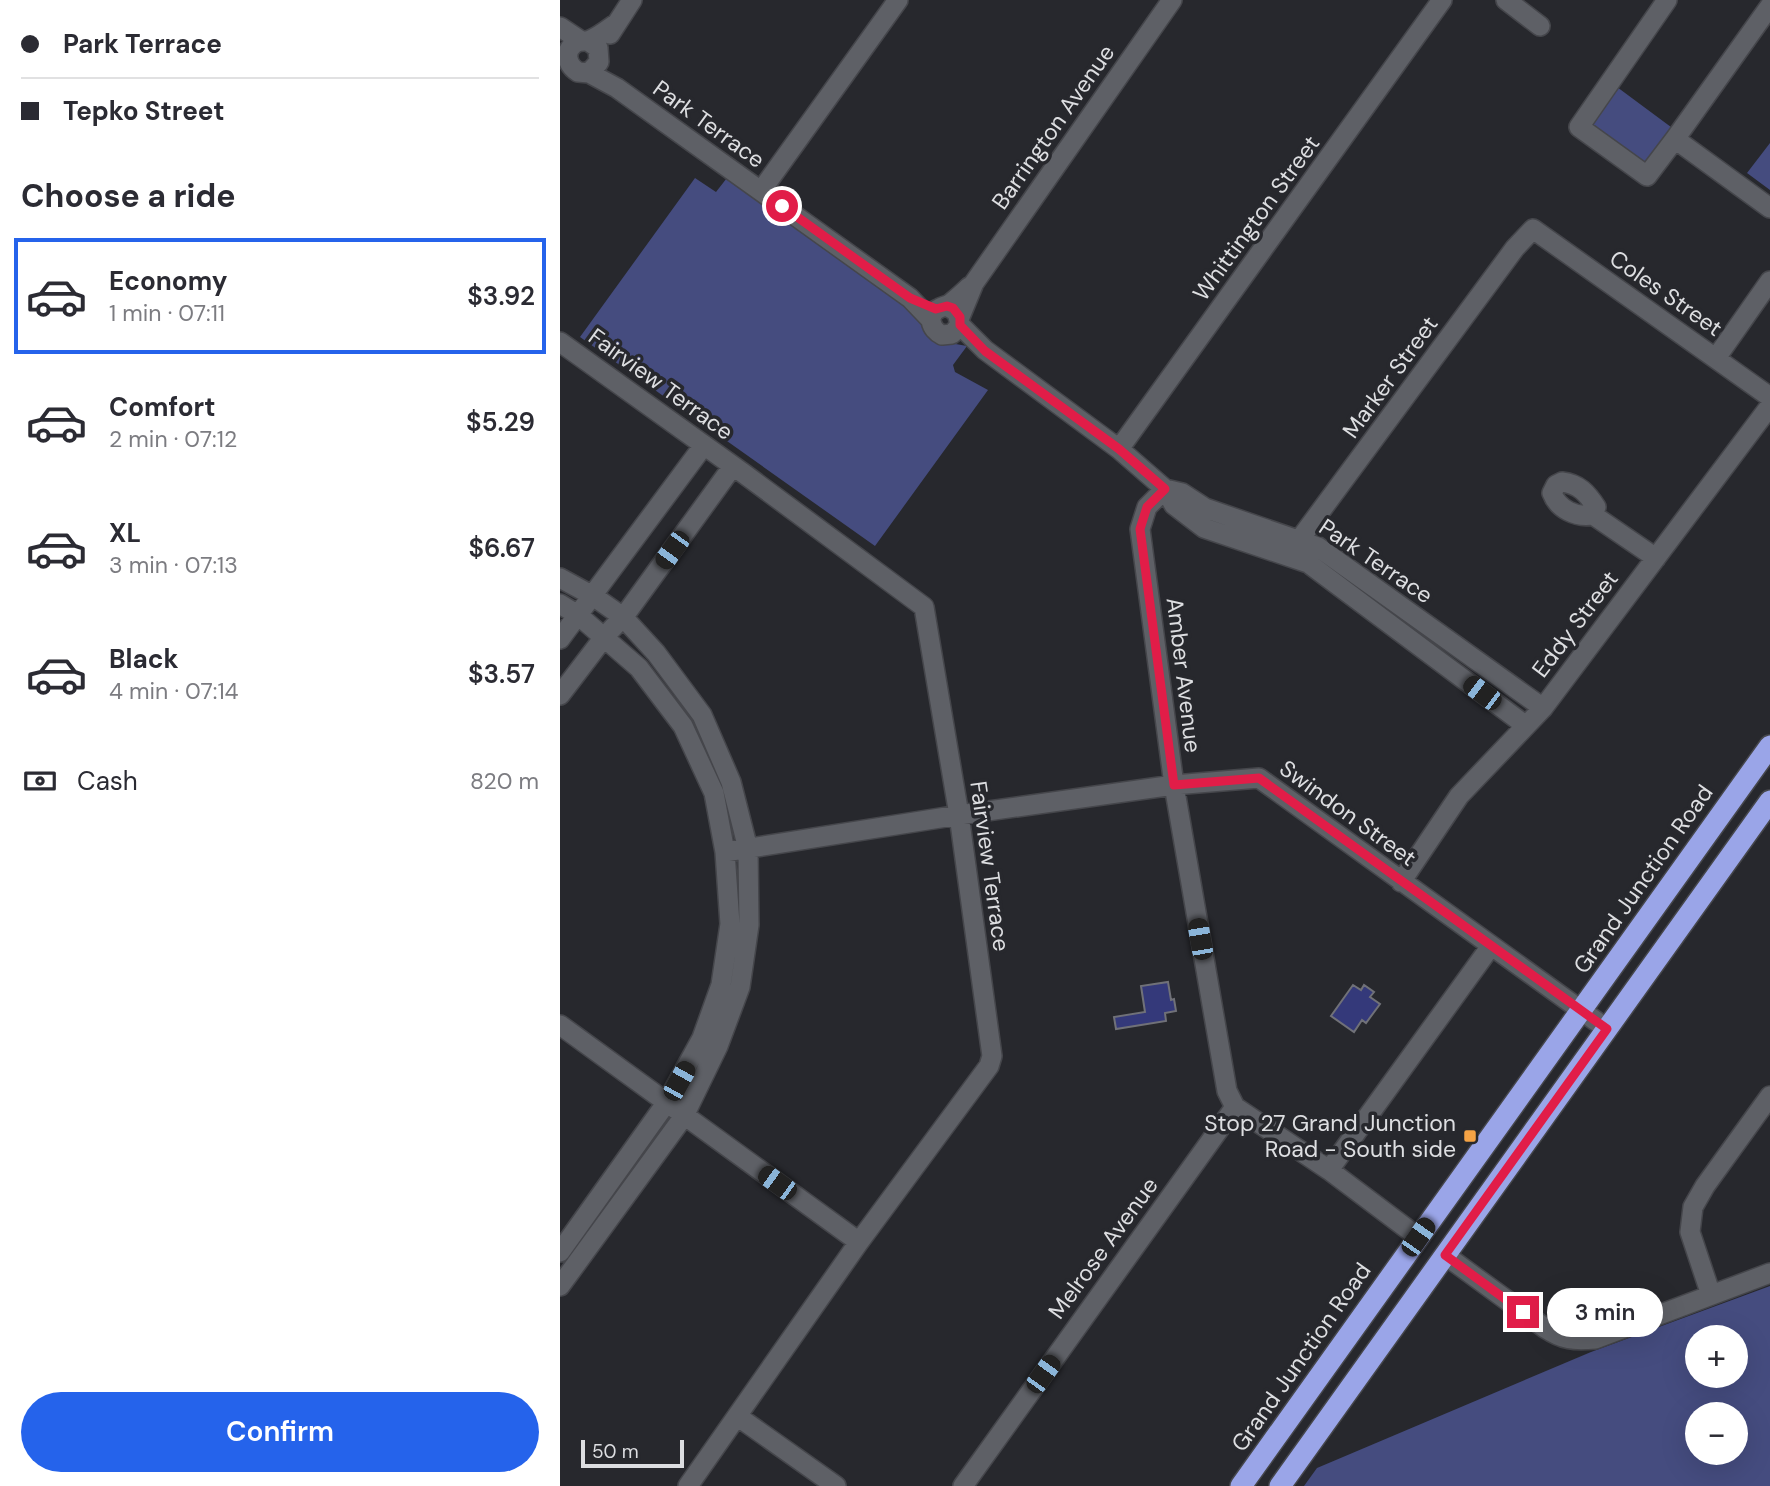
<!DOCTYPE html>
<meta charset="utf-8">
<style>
body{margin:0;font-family:"DM Sans",sans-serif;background:#f7f7f7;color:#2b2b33;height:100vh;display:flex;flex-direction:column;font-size:26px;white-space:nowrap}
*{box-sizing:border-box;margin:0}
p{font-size:23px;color:#7c7c81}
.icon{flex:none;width:38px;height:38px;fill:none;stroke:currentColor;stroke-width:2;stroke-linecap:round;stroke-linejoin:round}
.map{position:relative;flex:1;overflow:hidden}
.side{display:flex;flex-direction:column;background:#fff;width:560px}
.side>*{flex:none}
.top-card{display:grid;align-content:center;height:154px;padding:0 21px;background:#fff}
.controls{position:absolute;left:1125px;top:1325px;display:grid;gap:14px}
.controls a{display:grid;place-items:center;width:63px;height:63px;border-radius:50%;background:#fff;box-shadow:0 7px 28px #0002;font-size:35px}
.scale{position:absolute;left:21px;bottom:18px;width:103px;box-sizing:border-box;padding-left:7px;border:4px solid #dddee1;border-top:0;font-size:19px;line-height:24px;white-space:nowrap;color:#dddee1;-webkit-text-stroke:5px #27282d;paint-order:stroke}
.end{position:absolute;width:32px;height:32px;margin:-16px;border:9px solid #e11d48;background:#fff;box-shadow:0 0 0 4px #fff}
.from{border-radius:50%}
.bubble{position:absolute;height:49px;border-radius:24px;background:#fff;box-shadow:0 7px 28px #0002;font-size:23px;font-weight:600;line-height:49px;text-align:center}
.car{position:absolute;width:21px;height:42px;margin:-21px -10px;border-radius:9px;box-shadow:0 0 5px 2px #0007;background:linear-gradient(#222 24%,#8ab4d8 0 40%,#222 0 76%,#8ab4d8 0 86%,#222 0)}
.top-card b{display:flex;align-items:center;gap:24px;height:66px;font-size:26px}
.top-card b+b{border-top:2px solid #e1e1e2}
.top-card i{width:18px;height:18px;background:#2b2b33}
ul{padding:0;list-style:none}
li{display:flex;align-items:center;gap:21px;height:116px;margin:0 14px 10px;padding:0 7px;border:4px solid transparent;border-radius:0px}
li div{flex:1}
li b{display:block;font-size:26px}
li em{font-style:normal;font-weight:600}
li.current{border-color:#2563eb}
li>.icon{width:63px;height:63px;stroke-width:1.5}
h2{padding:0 21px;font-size:32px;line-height:84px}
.pay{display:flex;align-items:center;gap:18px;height:77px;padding:0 21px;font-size:26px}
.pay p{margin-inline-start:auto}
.button{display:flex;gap:14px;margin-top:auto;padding:14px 21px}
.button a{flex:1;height:80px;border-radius:42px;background:#2563eb;color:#fff;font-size:28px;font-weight:600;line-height:80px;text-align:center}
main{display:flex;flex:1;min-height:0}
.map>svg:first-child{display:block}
.green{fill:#454c7f;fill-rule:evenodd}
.building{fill:#34397a;stroke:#707178;stroke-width:2}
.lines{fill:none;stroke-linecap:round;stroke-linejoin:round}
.minor-casing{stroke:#45464b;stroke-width:22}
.highway-casing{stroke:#45464b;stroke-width:24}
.minor{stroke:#5e6066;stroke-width:19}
.highway{stroke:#9aa5e8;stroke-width:21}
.route{stroke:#e11d48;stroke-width:9}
.poi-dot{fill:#f5a345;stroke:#27282d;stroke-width:2.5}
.labels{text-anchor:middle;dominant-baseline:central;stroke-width:7;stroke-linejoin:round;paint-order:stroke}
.street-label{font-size:23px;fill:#dddee1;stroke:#27282d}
.poi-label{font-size:23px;fill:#dddee1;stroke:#27282d;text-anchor:end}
</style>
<main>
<section class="side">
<div class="top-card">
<b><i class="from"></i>Park Terrace</b>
<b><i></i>Tepko Street</b>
</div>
<h2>Choose a ride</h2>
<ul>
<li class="current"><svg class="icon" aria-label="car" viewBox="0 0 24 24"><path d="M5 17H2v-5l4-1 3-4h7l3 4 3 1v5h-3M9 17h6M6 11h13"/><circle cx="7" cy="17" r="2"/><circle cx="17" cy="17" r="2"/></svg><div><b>Economy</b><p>1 min · 07:11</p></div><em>$3.92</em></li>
<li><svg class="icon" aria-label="car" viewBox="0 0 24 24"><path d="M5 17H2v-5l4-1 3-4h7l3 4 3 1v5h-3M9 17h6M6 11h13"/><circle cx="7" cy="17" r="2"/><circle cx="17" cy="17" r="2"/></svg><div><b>Comfort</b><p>2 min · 07:12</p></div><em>$5.29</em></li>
<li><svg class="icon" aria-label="car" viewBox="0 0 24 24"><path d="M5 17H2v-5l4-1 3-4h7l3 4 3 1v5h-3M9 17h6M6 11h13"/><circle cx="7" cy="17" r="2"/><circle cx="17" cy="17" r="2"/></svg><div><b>XL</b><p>3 min · 07:13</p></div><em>$6.67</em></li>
<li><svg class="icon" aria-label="car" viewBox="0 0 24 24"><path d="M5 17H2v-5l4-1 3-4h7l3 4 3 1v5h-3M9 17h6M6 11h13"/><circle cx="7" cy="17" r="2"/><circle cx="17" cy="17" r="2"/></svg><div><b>Black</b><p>4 min · 07:14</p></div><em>$3.57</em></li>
</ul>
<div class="pay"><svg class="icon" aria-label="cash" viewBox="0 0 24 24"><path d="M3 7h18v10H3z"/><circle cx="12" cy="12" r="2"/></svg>Cash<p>820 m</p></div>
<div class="button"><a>Confirm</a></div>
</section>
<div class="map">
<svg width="1210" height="1486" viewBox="0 0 1210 1486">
<rect width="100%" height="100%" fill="#27282d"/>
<path class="green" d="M 1057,87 L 1115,130 L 1086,170 L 1028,128 Z
M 1210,143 L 1210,190 L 1187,173 Z
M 170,174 L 352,305 L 384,342 L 407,346 L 393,365 L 395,372 L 428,390 L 315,546 L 20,337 L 135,178 L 156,192 Z
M 1210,1286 L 1210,1486 L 744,1486 L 757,1468 L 1031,1352 ZM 1138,1337 L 1176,1337 L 1176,1376 L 1138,1376 ZM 1138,1414 L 1176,1414 L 1176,1452 L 1138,1452 Z"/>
<path class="building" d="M 608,982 L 611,1000 L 614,999 L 616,1011 L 605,1013 L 606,1021 L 556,1029 L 554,1017 L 585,1012 L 581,986 Z
M 793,985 L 801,990 L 804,985 L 814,992 L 810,997 L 820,1004 L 806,1023 L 802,1020 L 794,1032 L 771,1016 Z"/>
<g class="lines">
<defs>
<path id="minor" d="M 946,0 L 980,26
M 1107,0 L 1019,127 L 1087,176 L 1115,139 L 1210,208
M 0,27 L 21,41
M 50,34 L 72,0
M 28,41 L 38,48 L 39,62 L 29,73 L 18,72 C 8,66 3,53 14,44 C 19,40 25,42 30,40 C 38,37 47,30 54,25
M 29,73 L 57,88 L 350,298 L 371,320
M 1115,139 L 1210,6
M 201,191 L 338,0
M 387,306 L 397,312 L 400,325 L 392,334 L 382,335 C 371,330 365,314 380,308 C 383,306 387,306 391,303 C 397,298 403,293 409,287
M 400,317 L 414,283 L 612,0
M 400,325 L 425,350 L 559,449 L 605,489 L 587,507 L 580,529 L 614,785 L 667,1091 L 675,1107 L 769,1170 L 858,1237
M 0,342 L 183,473 L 364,607 L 399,815 L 432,1056 L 429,1066 L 299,1242 L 128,1486
M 1156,358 L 1210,281
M 559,449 L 882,0
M 1033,515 L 1036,507 C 1027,493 1019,484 1002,482 L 996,485 L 992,493 C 998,509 1016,518 1033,515 L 1096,558
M 735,548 L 740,539 L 955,248 L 973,229 L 1210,397
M 0,578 L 33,596 L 63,617 L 96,653 L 142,715 L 171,782 L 188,849 L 189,925 L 180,987 L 158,1046 L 124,1116 L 0,1286
M 0,604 L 18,615 L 79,668 L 123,726 L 154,793 L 165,852 L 170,924 L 161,985 L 142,1038 L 107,1102 L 0,1252
M 0,639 L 144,445
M 0,695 L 45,636 L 65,615 L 173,466
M 965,725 L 748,563 L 644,528 L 614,505 L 605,489 L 622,493 L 645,508 L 758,547 L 983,708
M 165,852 L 399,815 L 614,785 L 699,778 L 1047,1029
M 841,882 L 899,796 L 983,708 L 1210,406
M 0,1025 L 299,1242
M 769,1170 L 931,946
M 885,1255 L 985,1328 C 1003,1340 1014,1341 1035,1339 L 1210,1273
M 1151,1295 L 1130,1232 L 1133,1207 L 1145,1186 L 1210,1096
M 177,1416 L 276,1486
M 403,1486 L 675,1107"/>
<path id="highway" d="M 681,1486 L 1210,746
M 720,1486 L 1210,801"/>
</defs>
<use href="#minor" class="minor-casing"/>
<use href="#highway" class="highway-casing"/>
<use href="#minor" class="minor"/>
<use href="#highway" class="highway"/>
</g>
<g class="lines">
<path class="route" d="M 222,206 L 350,298 L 376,309 L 387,306 L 393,308 L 400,317 L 400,325 L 425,351 L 559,449 L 605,489 L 587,507 L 580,529 L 614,785 L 699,778 L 1047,1029 L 885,1255 L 963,1312"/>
</g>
<rect class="poi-dot" x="903" y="1129" width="14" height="14" rx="3.5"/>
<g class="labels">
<g class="street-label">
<text transform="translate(149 124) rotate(36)">Park Terrace</text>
<text transform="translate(493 127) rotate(-55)">Barrington Avenue</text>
<text transform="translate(696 218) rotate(-54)">Whittington Street</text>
<text transform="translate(1106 293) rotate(35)">Coles Street</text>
<text transform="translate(830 377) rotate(-54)">Marker Street</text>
<text transform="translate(101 384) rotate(36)">Fairview Terrace</text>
<text transform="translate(816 561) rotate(34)">Park Terrace</text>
<text transform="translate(1015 624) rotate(-53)">Eddy Street</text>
<text transform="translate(624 675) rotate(83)">Amber Avenue</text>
<text transform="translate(788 813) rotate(36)">Swindon Street</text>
<text transform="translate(430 866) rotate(82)">Fairview Terrace</text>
<text transform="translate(1083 879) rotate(-55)">Grand Junction Road</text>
<text transform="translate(543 1248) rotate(-54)">Melrose Avenue</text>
<text transform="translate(741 1357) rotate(-55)">Grand Junction Road</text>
</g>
<g class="poi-label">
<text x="896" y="1123">Stop 27 Grand Junction<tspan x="896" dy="26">Road - South side</tspan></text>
</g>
</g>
</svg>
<div class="controls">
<a>+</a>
<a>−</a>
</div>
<div class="scale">50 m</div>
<i class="end from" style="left:222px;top:206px"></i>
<i class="end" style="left:963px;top:1312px"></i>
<div class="bubble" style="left:987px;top:1288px;width:116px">3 min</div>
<i class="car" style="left:112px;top:550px;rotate:216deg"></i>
<i class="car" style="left:922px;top:693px;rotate:307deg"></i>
<i class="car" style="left:640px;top:939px;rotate:350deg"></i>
<i class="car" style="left:119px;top:1081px;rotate:29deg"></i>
<i class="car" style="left:217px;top:1183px;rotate:306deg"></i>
<i class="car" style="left:858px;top:1237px;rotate:35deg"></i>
<i class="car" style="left:483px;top:1374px;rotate:36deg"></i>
</div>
</main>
